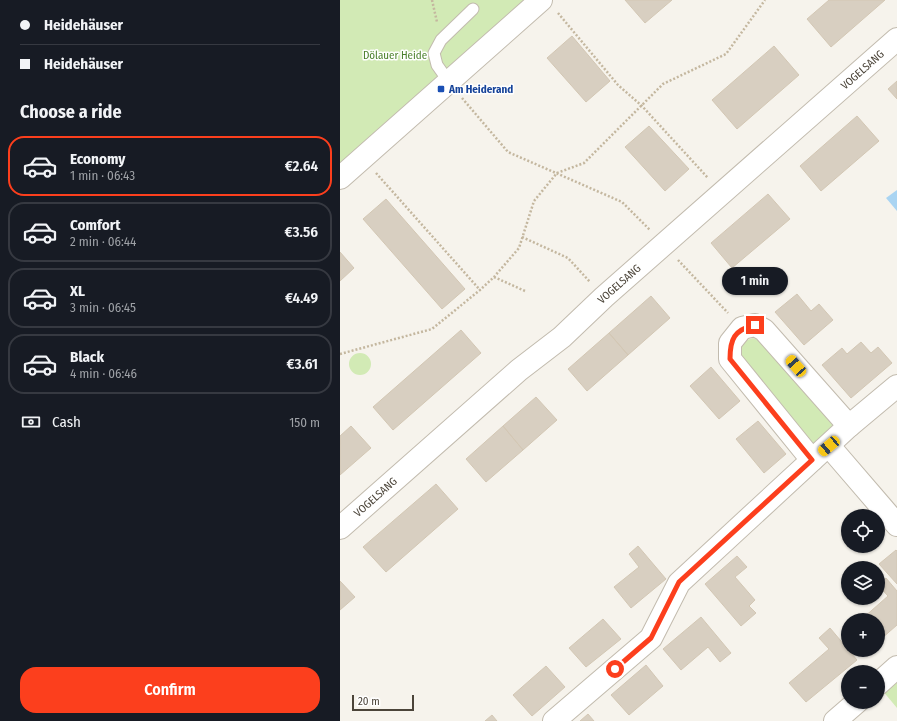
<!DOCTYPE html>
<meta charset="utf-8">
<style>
body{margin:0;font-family:"Fira Sans Condensed",sans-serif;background:#242831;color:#f1f3f6;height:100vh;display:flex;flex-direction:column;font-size:15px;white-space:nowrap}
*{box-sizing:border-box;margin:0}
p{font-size:13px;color:#9ea1a6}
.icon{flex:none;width:22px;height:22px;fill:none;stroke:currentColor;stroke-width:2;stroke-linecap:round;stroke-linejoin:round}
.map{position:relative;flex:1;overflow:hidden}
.drawer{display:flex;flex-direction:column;background:#171b24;width:340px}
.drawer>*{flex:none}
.hud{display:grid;align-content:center;height:88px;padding:0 20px;background:#171b24}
.buttons{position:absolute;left:501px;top:509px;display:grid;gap:8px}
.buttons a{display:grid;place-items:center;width:44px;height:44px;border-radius:50%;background:#171b24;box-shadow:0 1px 3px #0004;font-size:20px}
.scale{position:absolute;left:12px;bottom:10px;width:62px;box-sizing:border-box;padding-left:4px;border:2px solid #4b4439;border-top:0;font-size:11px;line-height:14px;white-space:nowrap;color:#4b4439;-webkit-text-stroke:3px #fff;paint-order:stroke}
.end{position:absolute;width:18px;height:18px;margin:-9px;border:5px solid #fc3f1d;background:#fff;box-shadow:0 0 0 2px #fff}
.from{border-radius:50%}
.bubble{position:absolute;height:28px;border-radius:14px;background:#171b24;box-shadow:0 1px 3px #0004;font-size:13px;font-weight:600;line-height:28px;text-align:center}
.car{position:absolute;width:12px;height:24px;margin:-12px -6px;border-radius:5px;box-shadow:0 0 3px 1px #0007;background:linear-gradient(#f5c518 24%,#345 0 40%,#f5c518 0 76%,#345 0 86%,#f5c518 0)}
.hud b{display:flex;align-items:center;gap:14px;height:38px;font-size:15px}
.hud b+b{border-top:1px solid #363941}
.hud i{width:10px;height:10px;background:#f1f3f6}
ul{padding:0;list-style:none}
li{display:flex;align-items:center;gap:12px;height:60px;margin:0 8px 6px;padding:0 12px;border:2px solid #363941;border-radius:16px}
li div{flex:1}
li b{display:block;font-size:15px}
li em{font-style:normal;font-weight:600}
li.active{border-color:#fc3f1d}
li>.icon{width:36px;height:36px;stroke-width:1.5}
h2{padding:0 20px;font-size:18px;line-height:48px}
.pay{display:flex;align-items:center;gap:10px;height:44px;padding:0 20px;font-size:15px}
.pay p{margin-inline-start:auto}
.button{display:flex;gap:8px;margin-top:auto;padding:8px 20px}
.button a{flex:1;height:46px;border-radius:16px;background:#fc3f1d;color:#fff;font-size:16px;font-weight:600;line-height:46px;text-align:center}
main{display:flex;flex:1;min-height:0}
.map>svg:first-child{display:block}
.green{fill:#d2eab5}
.water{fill:#a9d4f2}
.building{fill:#d8cfc1;stroke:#d3c7b4}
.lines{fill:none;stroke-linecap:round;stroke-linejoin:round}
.service-casing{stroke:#c2bbae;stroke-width:13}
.minor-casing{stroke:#c2bbae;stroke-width:24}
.tertiary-casing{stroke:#c2bbae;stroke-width:24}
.path{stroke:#c4b79f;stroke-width:2.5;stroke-dasharray:2 2;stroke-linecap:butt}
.service{stroke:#fff;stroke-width:11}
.minor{stroke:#fff;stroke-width:22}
.tertiary{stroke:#fff;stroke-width:22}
.route{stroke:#fc3f1d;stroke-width:5}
.transit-dot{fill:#1a4fb4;stroke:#fff;stroke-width:1.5}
.labels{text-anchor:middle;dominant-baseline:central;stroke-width:3;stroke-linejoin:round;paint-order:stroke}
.park-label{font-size:11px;fill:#4a7f2a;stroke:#fff}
.street-label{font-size:11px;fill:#4b4439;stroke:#fff}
.transit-label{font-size:11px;font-weight:bold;fill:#164399;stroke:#fff;text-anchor:start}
</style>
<main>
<section class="drawer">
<div class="hud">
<b><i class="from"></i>Heidehäuser</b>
<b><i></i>Heidehäuser</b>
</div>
<h2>Choose a ride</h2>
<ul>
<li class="active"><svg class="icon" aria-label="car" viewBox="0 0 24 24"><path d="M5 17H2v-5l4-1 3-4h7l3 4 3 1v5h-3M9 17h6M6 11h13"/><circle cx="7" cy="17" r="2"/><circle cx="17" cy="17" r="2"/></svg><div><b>Economy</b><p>1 min · 06:43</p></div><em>€2.64</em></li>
<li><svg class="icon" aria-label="car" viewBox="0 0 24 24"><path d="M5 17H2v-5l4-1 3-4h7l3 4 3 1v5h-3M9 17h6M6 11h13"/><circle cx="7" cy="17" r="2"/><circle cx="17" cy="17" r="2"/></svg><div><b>Comfort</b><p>2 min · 06:44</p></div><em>€3.56</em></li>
<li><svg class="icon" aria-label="car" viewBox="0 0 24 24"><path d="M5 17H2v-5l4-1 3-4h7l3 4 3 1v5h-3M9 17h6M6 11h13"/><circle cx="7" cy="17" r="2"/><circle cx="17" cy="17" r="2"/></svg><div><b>XL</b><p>3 min · 06:45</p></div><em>€4.49</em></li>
<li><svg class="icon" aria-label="car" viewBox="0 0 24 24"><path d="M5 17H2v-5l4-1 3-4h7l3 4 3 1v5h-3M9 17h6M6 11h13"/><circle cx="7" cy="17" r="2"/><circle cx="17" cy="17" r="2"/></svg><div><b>Black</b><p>4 min · 06:46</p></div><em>€3.61</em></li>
</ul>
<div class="pay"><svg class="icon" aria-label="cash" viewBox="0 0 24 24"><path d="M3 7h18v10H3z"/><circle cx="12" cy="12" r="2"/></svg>Cash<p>150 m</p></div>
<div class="button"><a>Confirm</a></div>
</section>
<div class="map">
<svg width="557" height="721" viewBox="0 0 557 721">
<rect width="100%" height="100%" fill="#f6f3ec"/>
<path class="green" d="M 0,0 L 201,0 L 0,175 Z
M 413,338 L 425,343 L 489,417 L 493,427 L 481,443 L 470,443 L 399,360 L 399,349 L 402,342 Z
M9 364a11 11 0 1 1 22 0a11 11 0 1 1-22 0Z
M 557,676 L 557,708 L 542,690 Z"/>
<path class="water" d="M 557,190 L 557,211 L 546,198 Z"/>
<path class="building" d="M 285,0 L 332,0 L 305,23 Z
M 489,0 L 545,0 L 491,47 L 467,19 Z
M 232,36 L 270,81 L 246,102 L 207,58 Z
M 434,46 L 459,75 L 397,129 L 372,100 Z
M 557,81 L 557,99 L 548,89 Z
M 517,116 L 539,141 L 481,191 L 460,166 Z
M 309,126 L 349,169 L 325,191 L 285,147 Z
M 428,194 L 450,219 L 392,268 L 371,243 Z
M 46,199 L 125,289 L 102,309 L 23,219 Z
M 0,252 L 14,268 L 0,281 Z
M 457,294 L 471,311 L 479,304 L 493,320 L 464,345 L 435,312 Z
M 311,296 L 330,318 L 288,355 L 269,333 Z
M 121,330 L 141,353 L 53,430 L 33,407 Z
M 269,333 L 288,355 L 247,391 L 228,369 Z
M 521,342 L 531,353 L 538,347 L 552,363 L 511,398 L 482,365 L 502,348 L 507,354 Z
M 371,367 L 400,401 L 379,419 L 350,386 Z
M 196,397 L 217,420 L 183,450 L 163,426 Z
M 418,421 L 446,454 L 424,473 L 396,439 Z
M 11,426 L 31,448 L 0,475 L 0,436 Z
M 163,426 L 183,450 L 146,482 L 126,459 Z
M 96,484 L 118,509 L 46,572 L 23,547 Z
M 298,546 L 326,579 L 291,608 L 274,587 L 299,567 L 289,554 Z
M 556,550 L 557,551 L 557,584 L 539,564 Z
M 397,556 L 407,567 L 395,577 L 415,600 L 409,606 L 416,613 L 401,626 L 365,584 Z
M 546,578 L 557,591 L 557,625 L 541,639 L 538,636 L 538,620 L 524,620 L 523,618 L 548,596 L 538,585 Z
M 0,581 L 15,597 L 0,610 Z
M 361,617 L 391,653 L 380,662 L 368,647 L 341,670 L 323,649 Z
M 263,619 L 281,639 L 246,667 L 229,648 Z
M 490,628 L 517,660 L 466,702 L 449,683 L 489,649 L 479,638 Z
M 306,665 L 323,686 L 289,715 L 271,695 Z
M 206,666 L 225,687 L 192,716 L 173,695 Z
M 248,714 L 254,721 L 240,721 Z
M 152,715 L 157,721 L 145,721 Z"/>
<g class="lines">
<defs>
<path id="service" d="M 109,82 L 97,65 L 94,53 L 101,40 L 133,9"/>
<g id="minor">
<path d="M 489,446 L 557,525"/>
<path d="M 472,460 L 390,359 L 390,343 L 402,328 L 415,325 L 424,330 L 509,426"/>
<path id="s1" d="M 0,528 L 179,370 L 222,337 L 264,297 L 557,39"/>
<path d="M 538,684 L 557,667"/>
<path d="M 214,721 L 311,638 L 339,583 L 509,426 L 557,386"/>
<path d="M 495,721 L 517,702"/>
</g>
<path id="tertiary" d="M 0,178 L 201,0"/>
</defs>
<use href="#service" class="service-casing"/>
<use href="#minor" class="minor-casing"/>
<use href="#tertiary" class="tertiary-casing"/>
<path class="path" d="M 92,0 L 97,22
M 218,13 L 278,85 L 302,106 L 368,178
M 122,98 L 168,152 L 282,202 L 310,230
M 36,173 L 140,290
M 182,237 L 228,258 L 250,282
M 338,260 L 388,313
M 154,277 L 185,291
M 0,354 L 92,329 L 140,290 L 154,277 L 179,248 L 194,201 L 217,173 L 244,163 L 323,84 L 386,54 L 425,0"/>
<use href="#service" class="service"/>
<use href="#minor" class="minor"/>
<use href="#tertiary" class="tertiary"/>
</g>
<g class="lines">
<path class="route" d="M 275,669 L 311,638 L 339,582 L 472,460 L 390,359 C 390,339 394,330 415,325"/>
</g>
<rect class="transit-dot" x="97" y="85" width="8" height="8" rx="2"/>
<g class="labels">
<g class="park-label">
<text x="55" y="55">Dölauer Heide</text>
</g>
<g class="street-label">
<text stroke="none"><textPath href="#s1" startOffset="695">VOGELSANG</textPath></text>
<text stroke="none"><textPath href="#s1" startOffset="371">VOGELSANG</textPath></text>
<text stroke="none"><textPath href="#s1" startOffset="47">VOGELSANG</textPath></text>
</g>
<g class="transit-label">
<text x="109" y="89">Am Heiderand</text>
</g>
</g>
</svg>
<div class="buttons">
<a><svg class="icon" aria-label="locate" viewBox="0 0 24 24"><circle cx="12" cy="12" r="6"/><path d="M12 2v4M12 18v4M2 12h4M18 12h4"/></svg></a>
<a><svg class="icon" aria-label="layers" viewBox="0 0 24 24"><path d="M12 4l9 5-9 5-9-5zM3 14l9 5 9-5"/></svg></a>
<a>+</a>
<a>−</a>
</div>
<div class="scale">20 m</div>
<i class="end from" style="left:275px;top:669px"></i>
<i class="end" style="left:415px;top:325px"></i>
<div class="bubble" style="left:382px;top:267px;width:66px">1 min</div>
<i class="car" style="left:456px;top:366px;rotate:319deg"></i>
<i class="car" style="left:489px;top:446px;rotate:230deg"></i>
</div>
</main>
